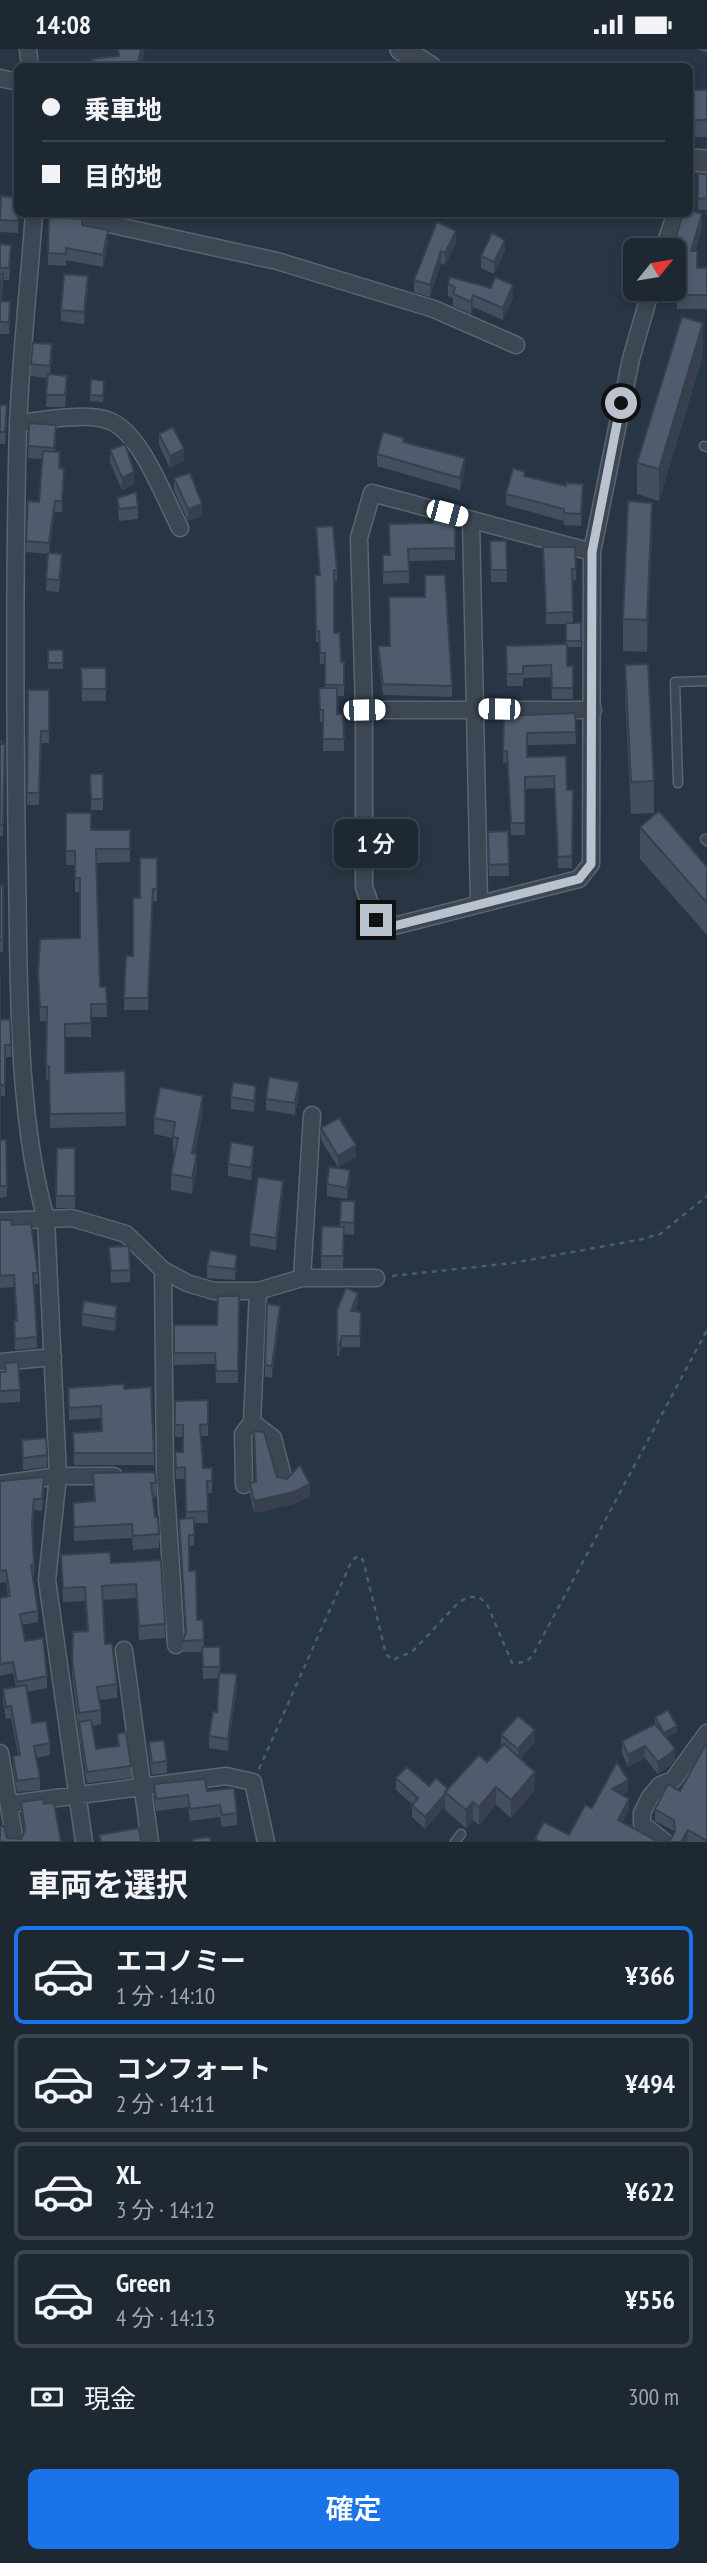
<!DOCTYPE html>
<html lang="ja">
<meta charset="utf-8">
<style>
body{margin:0;font-family:"PT Sans Narrow","Noto Sans JP",sans-serif;background:#26303b;color:#f1f3f6;height:100vh;display:flex;flex-direction:column;font-size:26px;white-space:nowrap}
*{box-sizing:border-box;margin:0}
p{font-size:23px;color:#a1a6ac}
.icon{flex:none;width:38px;height:38px;fill:none;stroke:currentColor;stroke-width:2;stroke-linecap:round;stroke-linejoin:round}
.map{position:relative;height:1793px;overflow:hidden}
.details{display:flex;flex-direction:column;background:#1e2833;flex:1}
.details>*{flex:none}
.top-card{position:absolute;left:14px;top:14px;width:679px;height:154px;border-radius:10px;box-shadow:0 4px 10px #0003,0 0 0 2px #3c444e;display:grid;align-content:center;height:154px;padding:0 28px;background:#1e2833}
.needle{width:46px;rotate:60deg}
.controls{position:absolute;left:623px;top:189px;display:grid;gap:14px}
.controls a{display:grid;place-items:center;width:63px;height:63px;border-radius:10px;background:#1e2833;box-shadow:0 4px 10px #0003,0 0 0 2px #3c444e;font-size:35px}
.end{position:absolute;width:32px;height:32px;margin:-16px;border:9px solid #bac2cd;background:#111;box-shadow:0 0 0 4px #111}
.from{border-radius:50%}
.bubble{position:absolute;height:49px;border-radius:10px;background:#1e2833;box-shadow:0 4px 10px #0003,0 0 0 2px #3c444e;font-size:23px;font-weight:600;line-height:49px;text-align:center}
.car{position:absolute;width:21px;height:42px;margin:-21px -10px;border-radius:9px;box-shadow:0 0 5px 2px #0007;background:linear-gradient(#fff 24%,#345 0 40%,#fff 0 76%,#345 0 86%,#fff 0)}
.top-card b{display:flex;align-items:center;gap:24px;height:66px;font-size:26px}
.top-card b+b{border-top:2px solid #3c444e}
.top-card i{width:18px;height:18px;background:#f1f3f6}
ul{padding:0;list-style:none}
li{display:flex;align-items:center;gap:21px;height:98px;margin:0 14px 10px;padding:0 14px;border:4px solid #3c444e;border-radius:10px}
li div{flex:1}
li b{display:block;font-size:26px}
li em{font-style:normal;font-weight:600}
li.active{border-color:#1a73e8}
li>.icon{width:63px;height:63px;stroke-width:1.5}
h2{padding:0 28px;font-size:32px;line-height:84px}
.pay{display:flex;align-items:center;gap:18px;height:77px;padding:0 28px;font-size:26px}
.pay p{margin-inline-start:auto}
.button{display:flex;gap:14px;margin-top:auto;padding:14px 28px}
.button a{flex:1;height:80px;border-radius:10px;background:#1a73e8;color:#fff;font-size:28px;font-weight:600;line-height:80px;text-align:center}
.status{display:flex;justify-content:space-between;align-items:center;height:49px;padding:0 35px;background:#1e2833;direction:ltr}
.status svg{height:19px;fill:currentColor}
.map>svg:first-child{display:block}
.lines{fill:none;stroke-linecap:round;stroke-linejoin:round}
.service-casing{stroke:#5b6571;stroke-width:11}
.minor-casing{stroke:#5b6571;stroke-width:19}
.tertiary-casing{stroke:#5b6571;stroke-width:24}
.path{stroke:#486061;stroke-width:2.5;stroke-dasharray:5 5;stroke-linecap:butt}
.service{stroke:#3c4753;stroke-width:8}
.minor{stroke:#3c4753;stroke-width:16}
.tertiary{stroke:#3c4753;stroke-width:21}
.wall{fill:#434f5e}
.shaded-wall{fill:#37404c}
.building{fill:#4e5c6d;stroke:#37404c;stroke-width:2}
.route{stroke:#bac2cd;stroke-width:9}
</style>
<div class="status"><b>14:08</b><svg viewBox="0 0 49 12"><path d="M0 12V9h3v3zM5 12V6h3v6zM10 12V3h3v9zM15 12V0h3v12zM26 1h20v11H26zM47 4h2v5h-2z"/></svg></div>
<div class="map">
<svg width="707" height="1793" viewBox="0 0 707 1793">
<rect width="100%" height="100%" fill="#283544"/>
<g class="lines">
<defs>
<path id="service" d="M 704,397 L 707,398
M 678,734 L 675,633 L 707,632
M 705,790 L 707,792
M 455,1793 L 461,1785"/>
<path id="minor" d="M 28,0 L 30,18
M 0,29 L 18,33
M 34,164 C 29,235 21,306 18,376 C 14,523 15,669 17,816 C 19,926 16,1065 46,1170 L 58,1427 L 47,1531 L 84,1793
M 59,164 L 277,212 L 434,260 L 516,296
M 663,201 L 676,164
M 19,374 C 42,371 89,363 110,372 C 141,384 165,450 180,479
M 471,471 L 479,853
M 592,503 L 372,444 L 359,489 L 364,661 L 364,838 L 376,871 L 390,878 L 579,830 L 591,815 L 592,503 L 631,310 L 651,240
M 364,661 L 593,661
M 0,1172 L 72,1169 L 126,1185 L 163,1221 L 187,1234 L 214,1242 L 258,1242 L 302,1229 L 376,1229
M 163,1221 L 165,1426 L 176,1596
M 302,1229 L 312,1066
M 0,1313 L 53,1308
M 252,1373 L 273,1389 L 284,1432
M 0,1435 L 58,1427 L 114,1427
M 244,1436 L 243,1385 L 252,1373 L 258,1242
M 124,1601 L 150,1793
M 0,1704 L 15,1793
M 10,1755 L 226,1727 L 253,1733 L 266,1793
M 665,1793 L 642,1775 L 642,1764 L 650,1748 L 660,1736 L 673,1731 L 707,1684"/>
<path id="tertiary" d="M 401,0 L 430,18
M 690,111 L 707,112"/>
</defs>
<use href="#service" class="service-casing"/>
<use href="#minor" class="minor-casing"/>
<use href="#tertiary" class="tertiary-casing"/>
<path class="path" d="M 392,1227 L 513,1214 L 638,1191 L 660,1185 L 707,1147
M 259,1720 L 352,1511 L 359,1507 L 363,1511 L 386,1605 L 392,1611 L 412,1603 L 459,1553 L 469,1548 L 479,1548 L 487,1555 L 512,1614 L 526,1613 L 533,1606 L 707,1281"/>
<use href="#service" class="service"/>
<use href="#minor" class="minor"/>
<use href="#tertiary" class="tertiary"/>
</g>
<path class="wall" d="M 696,0 L 707,0 L 707,4 Z
M 690,41 L 707,41 L 707,88 L 690,88 Z
M 698,125 L 707,125 L 707,161 L 698,161 Z
M 0,159 L 19,164 L 18,184 L 0,183 Z
M 437,173 L 456,194 L 445,216 L 441,214 L 430,248 L 414,243 L 414,231 Z
M 82,176 L 108,193 L 103,218 L 66,211 L 66,217 L 48,216 L 48,204 Z
M 702,179 L 695,202 L 697,219 L 707,219 L 707,260 L 677,260 L 677,246 L 681,205 L 676,204 L 676,189 Z
M 0,195 L 11,208 L 9,231 L 3,231 L 2,252 L 10,265 L 9,285 L 0,285 Z
M 505,202 L 494,225 L 481,219 L 481,207 Z
M 448,235 L 513,248 L 503,271 L 473,258 L 471,265 L 453,257 L 453,249 L 448,247 Z
M 88,239 L 84,275 L 61,272 L 61,261 Z
M 703,306 L 659,452 L 637,445 L 637,414 Z
M 52,307 L 50,325 L 67,339 L 65,358 L 46,358 L 48,329 L 31,327 L 31,315 Z
M 104,338 L 103,353 L 90,352 L 90,346 Z
M 0,356 L 7,368 L 5,395 L 0,395 Z
M 29,374 L 56,388 L 55,403 L 64,431 L 62,463 L 55,463 L 49,504 L 62,517 L 59,543 L 46,542 L 48,505 L 26,503 L 28,452 L 39,453 L 42,410 L 28,409 Z
M 159,385 L 184,412 L 170,419 L 159,396 Z
M 404,393 L 465,421 L 460,441 L 377,417 L 377,405 Z
M 110,401 L 134,435 L 122,441 L 110,413 Z
M 525,427 L 566,437 L 583,447 L 581,477 L 564,476 L 564,472 L 506,456 L 506,445 Z
M 174,429 L 202,467 L 188,472 L 174,441 Z
M 117,449 L 138,458 L 138,470 L 119,472 Z
M 389,475 L 455,499 L 455,511 L 409,512 L 409,534 L 383,535 L 383,506 L 390,506 Z
M 316,478 L 337,521 L 337,532 L 334,532 L 334,584 L 341,613 L 344,613 L 344,647 L 337,647 L 337,665 L 343,665 L 344,702 L 323,702 L 323,673 L 320,673 L 319,639 L 325,639 L 325,615 L 320,615 L 319,593 L 316,593 L 315,526 L 319,526 Z
M 652,486 L 647,603 L 623,602 L 623,570 Z
M 490,492 L 506,492 L 507,533 L 491,533 Z
M 543,498 L 575,498 L 576,531 L 572,532 L 573,574 L 581,574 L 581,598 L 567,598 L 567,617 L 573,617 L 573,650 L 552,650 L 551,628 L 523,629 L 523,637 L 507,637 L 506,597 L 566,595 L 566,575 L 546,575 Z
M 378,597 L 452,637 L 452,648 L 383,646 L 378,608 Z
M 48,601 L 63,601 L 63,620 L 48,620 Z
M 625,616 L 654,732 L 654,764 L 631,765 L 625,648 Z
M 81,619 L 106,619 L 106,652 L 82,652 Z
M 28,641 L 49,641 L 49,694 L 41,694 L 39,756 L 27,756 Z
M 575,664 L 576,695 L 527,696 L 527,708 L 566,707 L 567,741 L 573,741 L 572,819 L 558,819 L 554,739 L 525,740 L 525,786 L 511,786 L 507,714 L 503,714 L 504,667 Z
M 0,692 L 2,695 L 5,695 L 3,787 L 0,787 Z
M 90,725 L 103,725 L 103,761 L 91,761 Z
M 66,764 L 91,781 L 130,781 L 130,813 L 96,814 L 100,938 L 106,938 L 107,968 L 91,968 L 91,988 L 65,988 L 65,1024 L 125,1022 L 126,1077 L 50,1079 L 49,1031 L 46,1031 L 47,972 L 40,972 L 38,925 L 80,889 L 80,843 L 75,843 L 75,816 L 66,816 Z
M 640,778 L 707,818 L 707,886 L 640,810 Z
M 508,782 L 509,827 L 489,827 L 488,783 Z
M 157,809 L 157,852 L 153,852 L 148,961 L 124,961 L 126,907 L 133,907 L 140,849 Z
M 0,836 L 3,836 L 3,903 L 0,903 Z
M 0,926 L 0,971 L 11,992 L 11,1008 L 5,1008 L 5,1047 L 0,1047 L 0,1091 L 6,1091 L 7,1148 L 0,1149 Z
M 299,1045 L 295,1066 L 266,1061 L 266,1050 Z
M 231,1048 L 256,1049 L 254,1063 L 231,1060 Z
M 203,1063 L 195,1104 L 197,1121 L 192,1145 L 171,1141 L 171,1125 L 175,1104 L 173,1104 L 173,1089 L 154,1085 L 154,1069 Z
M 321,1079 L 356,1108 L 338,1118 L 321,1091 Z
M 57,1099 L 75,1099 L 75,1159 L 56,1159 Z
M 254,1109 L 251,1131 L 228,1127 L 228,1115 Z
M 350,1133 L 347,1150 L 327,1147 L 327,1135 Z
M 283,1144 L 276,1201 L 250,1197 L 250,1185 Z
M 341,1152 L 355,1164 L 354,1186 L 344,1185 L 343,1219 L 321,1219 L 321,1207 L 340,1178 Z
M 0,1171 L 12,1176 L 38,1224 L 38,1235 L 34,1235 L 37,1299 L 15,1301 L 14,1272 L 16,1272 L 14,1238 L 0,1239 Z
M 109,1198 L 130,1221 L 130,1233 L 111,1234 Z
M 207,1217 L 237,1218 L 235,1231 L 207,1229 Z
M 239,1247 L 238,1334 L 216,1334 L 215,1315 L 174,1316 L 174,1276 L 217,1276 Z
M 358,1255 L 355,1263 L 361,1263 L 360,1298 L 342,1298 L 339,1307 L 337,1307 L 337,1261 Z
M 82,1265 L 117,1269 L 115,1282 L 82,1277 Z
M 280,1268 L 272,1329 L 265,1328 L 265,1316 Z
M 5,1314 L 20,1341 L 20,1353 L 0,1354 L 0,1323 L 5,1323 Z
M 68,1339 L 124,1340 L 154,1404 L 154,1416 L 74,1416 L 73,1384 L 102,1382 L 101,1369 L 69,1371 Z
M 208,1351 L 208,1387 L 201,1387 L 203,1419 L 212,1419 L 212,1444 L 207,1444 L 208,1474 L 194,1474 L 194,1497 L 189,1497 L 189,1522 L 197,1571 L 203,1571 L 204,1598 L 220,1598 L 220,1624 L 237,1637 L 228,1702 L 209,1699 L 209,1687 L 217,1663 L 219,1629 L 203,1630 L 202,1603 L 183,1603 L 183,1592 L 186,1585 L 179,1470 L 186,1470 L 185,1430 L 176,1430 L 175,1403 L 183,1403 L 183,1388 L 175,1388 L 175,1352 Z
M 46,1389 L 47,1418 L 23,1421 L 22,1391 Z
M 93,1424 L 156,1434 L 156,1448 L 153,1448 L 155,1468 L 159,1485 L 159,1499 L 133,1501 L 132,1489 L 74,1492 L 73,1454 L 94,1452 Z
M 277,1428 L 287,1430 L 310,1447 L 294,1455 L 254,1464 L 250,1446 L 250,1434 Z
M 0,1432 L 44,1440 L 42,1462 L 34,1461 L 33,1481 L 34,1516 L 34,1527 L 33,1527 L 38,1562 L 38,1573 L 22,1576 L 25,1592 L 47,1627 L 47,1639 L 27,1643 L 32,1674 L 50,1694 L 50,1706 L 36,1709 L 40,1729 L 40,1741 L 17,1743 L 13,1719 L 13,1707 L 18,1706 L 11,1669 L 6,1670 L 3,1652 L 3,1640 L 16,1638 L 13,1624 L 0,1627 L 0,1549 L 8,1547 L 6,1533 L 0,1534 Z
M 61,1506 L 111,1514 L 161,1511 L 165,1589 L 139,1591 L 136,1549 L 102,1551 L 105,1595 L 117,1635 L 117,1649 L 99,1651 L 101,1661 L 101,1675 L 92,1677 L 96,1700 L 117,1697 L 117,1685 L 131,1717 L 131,1729 L 87,1734 L 79,1685 L 72,1625 L 73,1583 L 87,1582 L 85,1552 L 63,1553 Z
M 655,1668 L 677,1683 L 666,1689 L 675,1711 L 672,1715 L 658,1725 L 645,1709 L 628,1718 L 622,1704 L 622,1692 L 656,1676 L 655,1674 Z
M 501,1686 L 535,1693 L 520,1710 L 535,1741 L 511,1769 L 496,1756 L 479,1776 L 473,1771 L 466,1779 L 445,1761 L 445,1757 L 425,1780 L 412,1768 L 412,1755 L 396,1741 L 396,1729 L 448,1740 L 487,1713 L 501,1697 Z
M 149,1693 L 167,1712 L 167,1724 L 152,1726 L 149,1705 Z
M 707,1693 L 707,1793 L 664,1793 L 670,1791 L 674,1785 L 674,1782 L 655,1772 L 655,1760 L 680,1742 Z
M 154,1735 L 207,1742 L 237,1764 L 237,1776 L 222,1778 L 220,1768 L 190,1772 L 188,1758 L 156,1762 L 154,1747 Z
M 43,1750 L 44,1755 L 54,1754 L 61,1793 L 0,1793 L 0,1778 L 4,1777 L 7,1789 L 21,1790 L 24,1784 L 21,1764 L 21,1753 Z"/>
<path class="shaded-wall" d="M 141,0 L 145,0 L 141,18 L 137,18 Z
M 702,165 L 702,179 L 691,216 L 691,202 Z
M 108,181 L 108,193 L 103,218 L 103,206 Z
M 456,182 L 456,194 L 445,216 L 445,204 Z
M 505,191 L 505,202 L 494,225 L 494,213 Z
M 441,202 L 441,214 L 430,248 L 430,236 Z
M 88,227 L 88,239 L 84,275 L 84,263 Z
M 513,236 L 513,248 L 503,271 L 503,259 Z
M 473,246 L 473,258 L 471,265 L 471,253 Z
M 703,274 L 703,306 L 659,452 L 659,420 Z
M 184,400 L 184,412 L 170,419 L 170,407 Z
M 465,409 L 465,421 L 460,441 L 460,429 Z
M 134,423 L 134,435 L 122,441 L 122,429 Z
M 55,452 L 55,463 L 49,505 L 49,494 Z
M 652,454 L 652,486 L 647,603 L 647,571 Z
M 202,455 L 202,467 L 188,472 L 188,460 Z
M 299,1033 L 299,1045 L 295,1066 L 295,1054 Z
M 256,1037 L 256,1049 L 254,1063 L 254,1052 Z
M 203,1047 L 203,1063 L 192,1120 L 192,1104 Z
M 356,1096 L 356,1108 L 338,1118 L 338,1107 Z
M 254,1097 L 254,1109 L 251,1131 L 251,1119 Z
M 197,1105 L 197,1121 L 192,1145 L 192,1129 Z
M 350,1121 L 350,1133 L 347,1150 L 347,1139 Z
M 283,1132 L 283,1144 L 276,1201 L 276,1189 Z
M 237,1206 L 237,1218 L 235,1231 L 235,1220 Z
M 358,1244 L 358,1255 L 351,1273 L 351,1262 Z
M 117,1257 L 117,1269 L 115,1282 L 115,1270 Z
M 280,1257 L 280,1268 L 272,1329 L 272,1317 Z
M 342,1287 L 342,1298 L 339,1307 L 339,1296 Z
M 310,1435 L 310,1447 L 294,1455 L 254,1464 L 254,1452 Z
M 237,1625 L 237,1637 L 228,1702 L 228,1690 Z
M 677,1677 L 677,1683 L 664,1690 L 664,1684 Z
M 535,1681 L 535,1693 L 518,1712 L 518,1700 Z
M 645,1697 L 645,1709 L 628,1718 L 628,1706 Z
M 675,1699 L 675,1711 L 672,1715 L 658,1725 L 658,1713 Z
M 535,1723 L 535,1741 L 511,1769 L 511,1751 Z
M 628,1731 L 628,1743 L 612,1752 L 612,1740 Z
M 496,1738 L 496,1756 L 479,1776 L 479,1758 Z
M 445,1745 L 445,1757 L 425,1780 L 425,1768 Z
M 629,1750 L 629,1761 L 618,1783 L 618,1771 Z
M 473,1753 L 473,1771 L 466,1779 L 466,1761 Z
M 688,1781 L 687,1793 L 681,1793 Z"/>
<path class="building" d="M 118,0 L 141,0 L 137,18 L 75,18 L 93,16 L 92,10 L 119,7 Z
M 690,41 L 707,41 L 707,71 L 690,71 Z
M 698,125 L 707,125 L 707,149 L 698,150 Z
M 1,147 L 18,149 L 18,172 L 0,171 Z
M 690,161 L 702,165 L 691,202 L 697,202 L 697,219 L 707,219 L 707,246 L 677,246 L 682,191 L 676,189 L 683,164 L 690,164 Z
M 49,168 L 82,170 L 82,176 L 108,181 L 103,206 L 66,199 L 66,205 L 48,204 Z
M 437,173 L 456,182 L 445,204 L 441,202 L 430,236 L 414,231 Z
M 492,184 L 505,191 L 494,213 L 481,207 Z
M 0,195 L 11,196 L 9,219 L 0,219 Z
M 0,225 L 3,225 L 1,252 L 10,253 L 9,273 L 0,273 Z
M 64,225 L 88,227 L 84,263 L 61,261 Z
M 450,228 L 491,239 L 495,228 L 513,236 L 503,259 L 473,246 L 471,253 L 453,245 L 455,238 L 448,235 Z
M 682,268 L 703,274 L 659,420 L 637,414 Z
M 33,294 L 52,295 L 50,317 L 31,315 Z
M 48,325 L 67,327 L 65,346 L 46,346 Z
M 91,330 L 104,332 L 103,347 L 90,346 Z
M 0,356 L 7,356 L 5,383 L 0,383 Z
M 29,374 L 56,376 L 54,399 L 28,397 Z
M 173,378 L 184,400 L 170,407 L 159,385 Z
M 383,383 L 404,389 L 403,393 L 465,409 L 460,429 L 377,405 Z
M 125,395 L 134,423 L 122,429 L 110,401 Z
M 43,402 L 60,403 L 59,419 L 64,420 L 62,452 L 55,452 L 49,494 L 26,492 L 28,452 L 39,453 Z
M 513,419 L 525,423 L 524,427 L 566,437 L 566,434 L 583,435 L 581,465 L 564,464 L 564,460 L 506,445 Z
M 190,424 L 202,455 L 188,460 L 174,429 Z
M 136,443 L 138,458 L 119,460 L 117,449 Z
M 628,452 L 652,454 L 647,571 L 623,570 Z
M 433,467 L 455,467 L 455,499 L 408,500 L 409,522 L 383,523 L 383,506 L 390,506 L 389,475 L 433,474 Z
M 333,477 L 337,521 L 334,521 L 334,584 L 340,584 L 341,613 L 344,613 L 344,636 L 325,636 L 325,604 L 320,604 L 319,582 L 316,582 L 315,526 L 320,526 L 316,478 Z
M 490,492 L 506,492 L 507,521 L 491,521 Z
M 543,498 L 575,498 L 576,520 L 572,520 L 573,563 L 546,564 Z
M 48,504 L 62,505 L 59,531 L 46,530 Z
M 425,526 L 445,526 L 452,637 L 383,635 L 378,597 L 390,597 L 389,548 L 425,548 Z
M 566,574 L 581,574 L 581,592 L 566,592 Z
M 567,595 L 567,617 L 573,617 L 573,639 L 552,639 L 551,616 L 523,617 L 523,625 L 507,625 L 506,597 Z
M 48,601 L 63,601 L 63,614 L 48,614 Z
M 648,615 L 654,732 L 631,733 L 625,616 Z
M 81,619 L 106,619 L 106,640 L 82,640 Z
M 319,639 L 337,639 L 337,665 L 343,665 L 344,690 L 323,690 L 323,661 L 320,661 Z
M 28,641 L 49,641 L 49,682 L 41,682 L 39,744 L 27,744 Z
M 575,664 L 576,683 L 527,684 L 527,708 L 566,707 L 567,741 L 573,741 L 572,807 L 558,808 L 554,727 L 525,728 L 525,774 L 511,774 L 507,702 L 503,702 L 504,667 Z
M 0,692 L 2,692 L 2,695 L 5,695 L 3,776 L 0,776 Z
M 90,725 L 103,725 L 103,750 L 91,750 Z
M 659,762 L 707,818 L 707,854 L 640,778 Z
M 66,764 L 91,764 L 91,781 L 130,781 L 130,800 L 96,800 L 100,938 L 106,938 L 107,955 L 91,955 L 91,974 L 65,975 L 65,1024 L 125,1022 L 126,1064 L 50,1065 L 49,1017 L 46,1017 L 47,958 L 40,958 L 38,925 L 40,890 L 80,889 L 80,829 L 75,829 L 75,802 L 66,802 Z
M 508,782 L 509,815 L 489,816 L 488,783 Z
M 140,809 L 157,809 L 157,840 L 153,840 L 148,949 L 124,949 L 126,907 L 133,907 L 133,849 L 140,849 Z
M 0,836 L 3,836 L 3,891 L 0,891 Z
M 0,926 L 0,971 L 10,970 L 11,992 L 11,996 L 5,996 L 5,1036 L 0,1036 L 0,1091 L 6,1091 L 7,1137 L 0,1137 Z
M 269,1028 L 299,1033 L 295,1054 L 266,1050 Z
M 233,1033 L 256,1037 L 254,1052 L 231,1048 Z
M 160,1038 L 203,1047 L 192,1104 L 197,1105 L 192,1129 L 171,1125 L 178,1089 L 173,1088 L 175,1073 L 154,1069 Z
M 339,1069 L 356,1096 L 338,1107 L 321,1079 Z
M 231,1093 L 254,1097 L 251,1119 L 228,1115 Z
M 57,1099 L 75,1099 L 75,1147 L 56,1147 Z
M 329,1118 L 350,1121 L 347,1139 L 327,1135 Z
M 258,1128 L 283,1132 L 276,1189 L 250,1185 Z
M 341,1152 L 355,1152 L 354,1174 L 340,1173 Z
M 0,1171 L 11,1171 L 12,1176 L 31,1175 L 38,1224 L 33,1224 L 37,1288 L 15,1290 L 14,1272 L 17,1272 L 14,1226 L 0,1227 Z
M 322,1177 L 344,1178 L 343,1207 L 321,1207 Z
M 129,1197 L 130,1221 L 111,1222 L 109,1198 Z
M 210,1201 L 237,1206 L 235,1220 L 207,1217 Z
M 346,1239 L 358,1244 L 351,1262 L 361,1263 L 360,1287 L 342,1287 L 339,1296 L 337,1296 L 337,1261 Z
M 218,1247 L 239,1247 L 238,1322 L 216,1322 L 215,1304 L 174,1304 L 174,1276 L 217,1276 Z
M 84,1252 L 117,1257 L 115,1270 L 82,1265 Z
M 267,1255 L 280,1257 L 272,1317 L 265,1316 Z
M 18,1313 L 20,1341 L 0,1342 L 0,1323 L 6,1323 L 5,1314 Z
M 124,1335 L 124,1340 L 151,1338 L 154,1404 L 74,1404 L 73,1384 L 102,1382 L 101,1357 L 69,1359 L 68,1339 Z
M 208,1351 L 208,1375 L 200,1376 L 203,1419 L 212,1419 L 212,1432 L 207,1432 L 208,1462 L 186,1463 L 185,1418 L 176,1419 L 175,1403 L 183,1403 L 183,1376 L 175,1376 L 175,1352 Z
M 254,1382 L 264,1383 L 277,1428 L 287,1430 L 300,1416 L 310,1435 L 294,1443 L 254,1452 L 250,1434 L 256,1433 Z
M 46,1389 L 47,1406 L 23,1409 L 22,1391 Z
M 155,1423 L 156,1434 L 151,1434 L 155,1468 L 158,1468 L 159,1485 L 133,1487 L 132,1475 L 74,1478 L 73,1454 L 95,1452 L 93,1424 Z
M 44,1428 L 42,1450 L 34,1450 L 32,1474 L 34,1516 L 31,1516 L 38,1562 L 20,1565 L 25,1592 L 43,1589 L 47,1627 L 17,1633 L 13,1613 L 0,1615 L 0,1549 L 10,1547 L 6,1521 L 0,1522 L 0,1432 Z
M 194,1469 L 194,1486 L 189,1486 L 189,1522 L 196,1522 L 197,1571 L 203,1571 L 204,1591 L 183,1592 L 186,1583 L 179,1470 Z
M 110,1503 L 111,1514 L 161,1511 L 165,1575 L 139,1577 L 136,1535 L 102,1537 L 105,1595 L 112,1594 L 117,1635 L 97,1638 L 101,1661 L 79,1664 L 72,1611 L 73,1583 L 88,1582 L 85,1538 L 63,1539 L 61,1506 Z
M 202,1598 L 220,1598 L 220,1618 L 203,1618 Z
M 219,1624 L 237,1625 L 228,1690 L 209,1687 L 213,1663 L 217,1663 Z
M 26,1636 L 32,1674 L 46,1672 L 50,1694 L 34,1697 L 40,1729 L 17,1732 L 13,1707 L 20,1706 L 11,1657 L 6,1658 L 3,1640 Z
M 668,1661 L 677,1677 L 664,1684 L 655,1668 Z
M 518,1667 L 535,1681 L 518,1700 L 501,1686 Z
M 91,1671 L 96,1700 L 119,1697 L 117,1685 L 126,1683 L 131,1717 L 87,1723 L 79,1673 Z
M 655,1675 L 675,1699 L 672,1703 L 658,1713 L 645,1697 L 628,1706 L 622,1692 Z
M 164,1691 L 167,1712 L 152,1714 L 149,1693 Z
M 707,1693 L 707,1792 L 688,1781 L 681,1793 L 664,1793 L 670,1791 L 675,1783 L 674,1771 L 655,1760 L 668,1735 L 680,1742 Z
M 504,1695 L 535,1723 L 511,1751 L 496,1738 L 479,1758 L 473,1753 L 466,1761 L 445,1743 L 479,1706 L 487,1713 Z
M 617,1713 L 628,1731 L 612,1740 L 629,1750 L 618,1771 L 659,1793 L 541,1793 L 535,1790 L 544,1773 L 569,1786 L 585,1756 L 592,1759 Z
M 407,1718 L 429,1737 L 436,1729 L 448,1740 L 445,1743 L 446,1744 L 425,1768 L 412,1756 L 418,1749 L 396,1729 Z
M 205,1730 L 207,1742 L 234,1739 L 237,1764 L 222,1766 L 220,1756 L 190,1760 L 188,1746 L 156,1750 L 154,1735 Z
M 43,1750 L 44,1755 L 54,1754 L 61,1793 L 0,1793 L 0,1778 L 4,1777 L 7,1789 L 21,1790 L 25,1781 L 21,1753 Z
M 139,1779 L 141,1793 L 101,1793 L 99,1786 Z
M 210,1788 L 211,1793 L 193,1793 L 193,1790 Z"/>
<g class="lines">
<path class="route" d="M 376,871 L 390,878 L 579,830 L 591,815 L 592,503 L 621,354"/>
</g>
</svg>
<div class="controls">
<a><svg class="needle" viewBox="-14 -14 28 28"><path d="M0-13l5 13h-10z" fill="#e53935"/><path d="M0 13l5-13h-10z" fill="#a1a6ac"/></svg></a>
</div>
<i class="end from" style="left:621px;top:354px"></i>
<i class="end" style="left:376px;top:871px"></i>
<div class="bubble" style="left:334px;top:770px;width:84px">1 分</div>
<i class="car" style="left:447px;top:464px;rotate:105deg"></i>
<i class="car" style="left:499px;top:660px;rotate:271deg"></i>
<i class="car" style="left:364px;top:661px;rotate:89deg"></i>
<div class="top-card">
<b><i class="from"></i>乗車地</b>
<b><i></i>目的地</b>
</div>
</div>
<section class="details">
<h2>車両を選択</h2>
<ul>
<li class="active"><svg class="icon" aria-label="car" viewBox="0 0 24 24"><path d="M5 17H2v-5l4-1 3-4h7l3 4 3 1v5h-3M9 17h6M6 11h13"/><circle cx="7" cy="17" r="2"/><circle cx="17" cy="17" r="2"/></svg><div><b>エコノミー</b><p>1 分 · 14:10</p></div><em>¥366</em></li>
<li><svg class="icon" aria-label="car" viewBox="0 0 24 24"><path d="M5 17H2v-5l4-1 3-4h7l3 4 3 1v5h-3M9 17h6M6 11h13"/><circle cx="7" cy="17" r="2"/><circle cx="17" cy="17" r="2"/></svg><div><b>コンフォート</b><p>2 分 · 14:11</p></div><em>¥494</em></li>
<li><svg class="icon" aria-label="car" viewBox="0 0 24 24"><path d="M5 17H2v-5l4-1 3-4h7l3 4 3 1v5h-3M9 17h6M6 11h13"/><circle cx="7" cy="17" r="2"/><circle cx="17" cy="17" r="2"/></svg><div><b>XL</b><p>3 分 · 14:12</p></div><em>¥622</em></li>
<li><svg class="icon" aria-label="car" viewBox="0 0 24 24"><path d="M5 17H2v-5l4-1 3-4h7l3 4 3 1v5h-3M9 17h6M6 11h13"/><circle cx="7" cy="17" r="2"/><circle cx="17" cy="17" r="2"/></svg><div><b>Green</b><p>4 分 · 14:13</p></div><em>¥556</em></li>
</ul>
<div class="pay"><svg class="icon" aria-label="cash" viewBox="0 0 24 24"><path d="M3 7h18v10H3z"/><circle cx="12" cy="12" r="2"/></svg>現金<p>300 m</p></div>
<div class="button"><a>確定</a></div>
</section>
